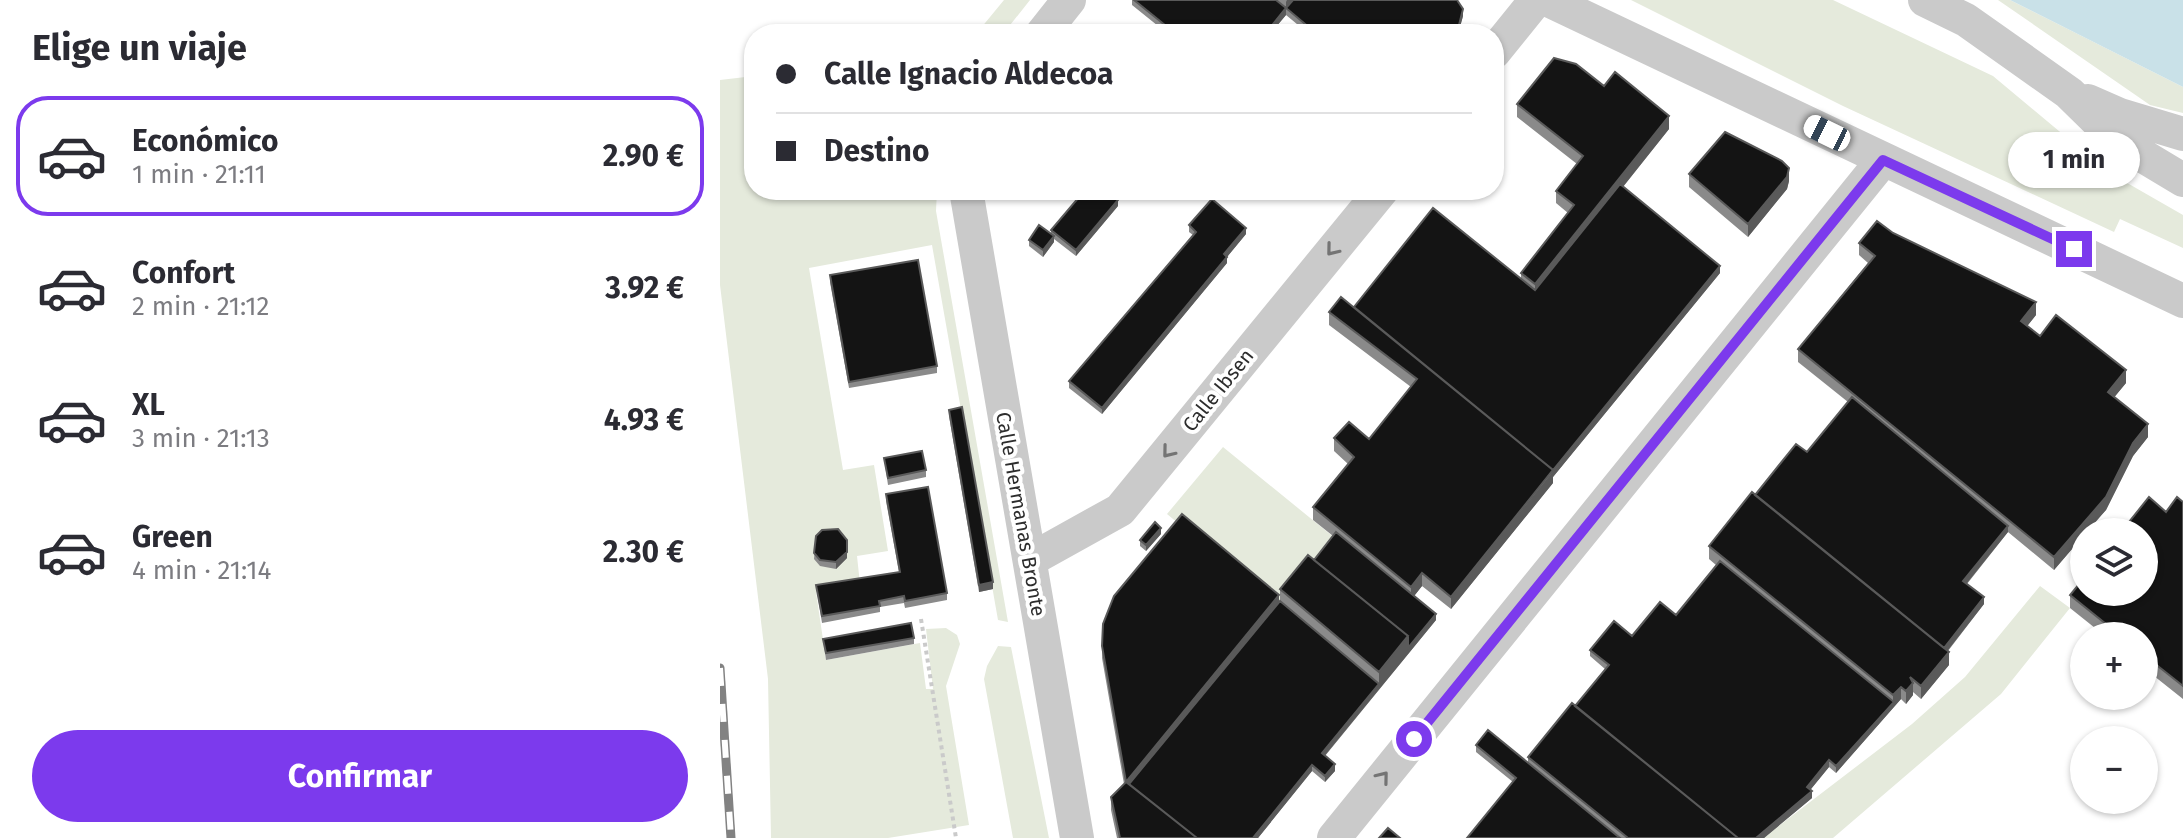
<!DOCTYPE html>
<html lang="es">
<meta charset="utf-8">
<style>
body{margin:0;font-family:"Fira Sans",sans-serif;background:#f7f7f7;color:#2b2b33;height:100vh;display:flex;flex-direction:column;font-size:30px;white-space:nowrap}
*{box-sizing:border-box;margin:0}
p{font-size:26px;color:#7c7c81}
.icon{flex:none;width:44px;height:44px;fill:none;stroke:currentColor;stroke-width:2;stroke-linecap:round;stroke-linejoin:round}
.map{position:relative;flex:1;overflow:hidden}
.panel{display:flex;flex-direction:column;background:#fff;width:720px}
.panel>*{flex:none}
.top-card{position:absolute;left:24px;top:24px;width:760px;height:176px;border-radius:32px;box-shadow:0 2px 6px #0004;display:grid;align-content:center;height:176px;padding:0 32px;background:#fff}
.fabs{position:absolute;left:1350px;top:518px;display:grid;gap:16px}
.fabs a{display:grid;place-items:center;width:88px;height:88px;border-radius:50%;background:#fff;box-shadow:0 2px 6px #0004;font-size:40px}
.end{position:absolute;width:36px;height:36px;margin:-18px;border:10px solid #7c3aed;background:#fff;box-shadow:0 0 0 4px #fff}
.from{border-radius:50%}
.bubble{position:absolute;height:56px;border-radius:28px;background:#fff;box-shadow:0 2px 6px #0004;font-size:26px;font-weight:700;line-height:56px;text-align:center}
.car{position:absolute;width:24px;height:48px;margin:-24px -12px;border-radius:10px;box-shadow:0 0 6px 2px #0007;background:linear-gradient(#fff 24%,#345 0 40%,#fff 0 76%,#345 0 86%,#fff 0)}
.top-card b{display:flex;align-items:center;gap:28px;height:76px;font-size:30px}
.top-card b+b{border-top:2px solid #e1e1e2}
.top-card i{width:20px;height:20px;background:#2b2b33}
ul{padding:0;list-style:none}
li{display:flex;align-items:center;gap:24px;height:120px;margin:0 16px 12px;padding:0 16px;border:4px solid transparent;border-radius:32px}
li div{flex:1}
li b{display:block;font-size:30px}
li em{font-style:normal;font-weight:700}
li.selected{border-color:#7c3aed}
li>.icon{width:72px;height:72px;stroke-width:1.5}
h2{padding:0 32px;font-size:36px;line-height:96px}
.primary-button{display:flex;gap:16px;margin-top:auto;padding:16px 32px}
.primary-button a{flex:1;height:92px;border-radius:48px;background:#7c3aed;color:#fff;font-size:32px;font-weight:700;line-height:92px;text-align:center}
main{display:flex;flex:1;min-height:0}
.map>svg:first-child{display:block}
.green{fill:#e5eadc}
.water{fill:#c9e1e8}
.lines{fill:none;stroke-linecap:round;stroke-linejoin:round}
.path{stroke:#cacaca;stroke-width:4;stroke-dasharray:4 4;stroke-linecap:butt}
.minor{stroke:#cacaca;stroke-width:34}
.rail-casing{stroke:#828282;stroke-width:9}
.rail{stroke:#fff;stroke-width:6;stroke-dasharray:18;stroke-linecap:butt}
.wall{fill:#8a8a8a}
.shaded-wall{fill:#5a5a5a}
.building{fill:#141414;stroke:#5a5a5a;stroke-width:2}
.oneway{stroke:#747474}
.route{stroke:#7c3aed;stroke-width:10}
.labels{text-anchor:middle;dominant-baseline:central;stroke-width:8;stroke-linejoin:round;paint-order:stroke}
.street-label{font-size:20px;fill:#2d2d2d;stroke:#fff}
</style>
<main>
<section class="panel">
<h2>Elige un viaje</h2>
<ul>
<li class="selected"><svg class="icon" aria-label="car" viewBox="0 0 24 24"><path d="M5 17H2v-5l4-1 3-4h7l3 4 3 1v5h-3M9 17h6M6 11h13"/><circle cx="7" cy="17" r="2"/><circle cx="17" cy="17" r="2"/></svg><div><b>Económico</b><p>1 min · 21:11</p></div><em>2.90 €</em></li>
<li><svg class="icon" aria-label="car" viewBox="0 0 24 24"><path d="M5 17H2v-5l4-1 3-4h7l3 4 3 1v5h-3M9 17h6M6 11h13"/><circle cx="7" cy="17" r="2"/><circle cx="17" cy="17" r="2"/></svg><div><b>Confort</b><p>2 min · 21:12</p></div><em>3.92 €</em></li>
<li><svg class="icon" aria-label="car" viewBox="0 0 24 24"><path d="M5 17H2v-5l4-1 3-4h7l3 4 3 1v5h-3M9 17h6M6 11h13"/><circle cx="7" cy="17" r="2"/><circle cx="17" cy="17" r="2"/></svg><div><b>XL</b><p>3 min · 21:13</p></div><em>4.93 €</em></li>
<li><svg class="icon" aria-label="car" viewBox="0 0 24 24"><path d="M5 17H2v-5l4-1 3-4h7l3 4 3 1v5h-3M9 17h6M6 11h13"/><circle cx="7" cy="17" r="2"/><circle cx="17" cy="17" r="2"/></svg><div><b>Green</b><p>4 min · 21:14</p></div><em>2.30 €</em></li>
</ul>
<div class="primary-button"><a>Confirmar</a></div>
</section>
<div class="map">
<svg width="1463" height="838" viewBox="0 0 1463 838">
<rect width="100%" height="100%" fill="#fff"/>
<path class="green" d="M 284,0 L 310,0 L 283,34 L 256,34 Z
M 911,0 L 1113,0 L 1273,76 L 1388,172 L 1463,215 L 1463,248 L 1400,219 L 1394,232 L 1123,106 Z
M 1278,0 L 1290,0 L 1463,87 L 1463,113 L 1430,105 Z
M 34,76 L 34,190 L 217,190 L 216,211 L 288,622 L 278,620 L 212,245 L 89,268 L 123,470 L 154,465 L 168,551 L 137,556 L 140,584 L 96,592 L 106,660 L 200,643 L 206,689 L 213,689 L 206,629 L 226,628 L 237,635 L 240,644 L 226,686 L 249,825 L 168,838 L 51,838 L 48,679 L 0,285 L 0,80 Z
M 503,447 L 616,539 L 560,608 L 447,514 Z
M 1320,586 L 1350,608 L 1281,694 L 1113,838 L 1043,838 L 1192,724 L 1245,677 Z
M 278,646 L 291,647 L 329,838 L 293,838 L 264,679 L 267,666 Z"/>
<path class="water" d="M 1290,0 L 1463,0 L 1463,87 Z"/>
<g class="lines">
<path class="path" d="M 201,619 L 236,838"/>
<path class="minor" d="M 828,0 L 1463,301
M 1205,0 L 1246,20 L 1349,93 L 1398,141 L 1463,180
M 322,34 L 349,0
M 774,52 L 816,0
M 1368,101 L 1400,115 L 1463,134
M 246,190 L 357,838
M 310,560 L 400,510 L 662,190
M 614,838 L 1163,160"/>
<defs>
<path id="rail" d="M 0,668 L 11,838"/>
</defs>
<use href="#rail" class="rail-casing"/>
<use href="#rail" class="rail"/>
</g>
<path class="wall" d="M 412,0 L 737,0 L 743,16 L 738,34 L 589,34 L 566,15 L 550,34 L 448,34 L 412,5 Z
M 884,86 L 949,129 L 903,187 L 1000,273 L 833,477 L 833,483 L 731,609 L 702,586 L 694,596 L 716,620 L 605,756 L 615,771 L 605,782 L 592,771 L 538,838 L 397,838 L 391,810 L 391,797 L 404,784 L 382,658 L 383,624 L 560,601 L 560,589 L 594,560 L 613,536 L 593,520 L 593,507 L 628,464 L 614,451 L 614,438 L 649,439 L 691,387 L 609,325 L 609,312 L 801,279 L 801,273 L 848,213 L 836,203 L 836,191 L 857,164 L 797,117 L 797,104 Z
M 969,174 L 1069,181 L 1067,189 L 1028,237 L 969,187 Z
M 398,206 L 356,256 L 334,239 L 334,242 L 323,257 L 309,246 L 309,240 L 331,234 L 331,230 Z
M 469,225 L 526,234 L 507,257 L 507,263 L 382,414 L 349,388 L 349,381 L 473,235 L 469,232 Z
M 1173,233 L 1316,315 L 1307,326 L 1320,336 L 1406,383 L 1394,397 L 1428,437 L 1413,456 L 1386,510 L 1364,532 L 1364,535 L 1334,570 L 1288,532 L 1247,584 L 1264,604 L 1228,651 L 1229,665 L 1201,699 L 1193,692 L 1193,695 L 1186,704 L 1181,699 L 1116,773 L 1109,767 L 1090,790 L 1092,798 L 1044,838 L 747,838 L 793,782 L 756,752 L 756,745 L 808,763 L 808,757 L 855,706 L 885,669 L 870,656 L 870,650 L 912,636 L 956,615 L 996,565 L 989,559 L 989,546 L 1035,495 L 1087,452 L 1128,402 L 1078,362 L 1078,349 L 1148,263 L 1139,255 L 1139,243 Z
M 110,275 L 217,366 L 217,373 L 129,388 L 110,282 Z
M 229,410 L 273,589 L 259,592 L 229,416 Z
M 164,458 L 206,470 L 206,477 L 168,485 Z
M 166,494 L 227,593 L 227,600 L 185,608 L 184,603 L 160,607 L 160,612 L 102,623 L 96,585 L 179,572 L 166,501 Z
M 1463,502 L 1463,699 L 1424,668 L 1424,636 L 1385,636 L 1350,608 L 1350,595 L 1446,512 Z
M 441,534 L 426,551 L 420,546 L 420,540 Z
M 96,536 L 127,540 L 127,558 L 116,569 L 100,566 L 94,559 Z
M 194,638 L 194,644 L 106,660 L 103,639 Z"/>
<path class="shaded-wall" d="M 567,0 L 578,0 L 566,8 L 566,15 L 550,34 L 545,34 L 566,8 L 566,2 Z
M 743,9 L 743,16 L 738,34 L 734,34 Z
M 949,116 L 949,129 L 815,297 L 815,284 Z
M 1069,168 L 1069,181 L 1067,189 L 1028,237 L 1028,224 Z
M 398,200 L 398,206 L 356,256 L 356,250 Z
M 526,228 L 526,234 L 507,257 L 507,263 L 382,414 L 382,408 Z
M 334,236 L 334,242 L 323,257 L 323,250 Z
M 1000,266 L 1000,273 L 833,477 L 833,483 L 731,609 L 731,597 Z
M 1316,302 L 1316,315 L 1301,334 L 1301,321 Z
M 1406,370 L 1406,383 L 1388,405 L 1388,392 Z
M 1428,424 L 1428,437 L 1413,456 L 1386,510 L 1367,532 L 1364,532 L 1364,535 L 1334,570 L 1334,557 L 1413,443 Z
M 1288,526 L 1288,532 L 1243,588 L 1243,581 Z
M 441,528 L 441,534 L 426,551 L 426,545 Z
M 127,552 L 127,558 L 116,569 L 116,562 Z
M 702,573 L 702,586 L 691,600 L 691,587 Z
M 273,582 L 273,589 L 259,592 L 259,585 Z
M 559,595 L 559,608 L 410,791 L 406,782 Z
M 1264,597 L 1264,604 L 1221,659 L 1221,652 Z
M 716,614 L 716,620 L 602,759 L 602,753 L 659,684 L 659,672 L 688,636 Z
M 1229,652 L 1229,665 L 1201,699 L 1201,686 Z
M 1193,683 L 1193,695 L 1186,704 L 1186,691 Z
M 1181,687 L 1181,699 L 1116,773 L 1116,766 L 1173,703 L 1173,695 Z
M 1109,760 L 1109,767 L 1087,794 L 1087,787 Z
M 615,764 L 615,771 L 605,782 L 605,776 Z
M 592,765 L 592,771 L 538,838 L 533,838 Z
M 1092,791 L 1092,798 L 1044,838 L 1036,838 Z"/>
<path class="building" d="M 414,0 L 556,0 L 566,8 L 545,34 L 456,34 Z
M 573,0 L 737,0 L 743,9 L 738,29 L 734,34 L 597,34 L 566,8 Z
M 216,27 L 217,34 L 194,34 L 193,30 Z
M 834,58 L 856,64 L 884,86 L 895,72 L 949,116 L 815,284 L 801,273 L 854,205 L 836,191 L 863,156 L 797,104 Z
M 1005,132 L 1062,161 L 1069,168 L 1067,177 L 1028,224 L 969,174 Z
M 900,184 L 1000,266 L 830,474 L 833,470 L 634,307 L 713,208 L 815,290 Z
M 365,190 L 386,190 L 398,200 L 356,250 L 331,230 Z
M 492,199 L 526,228 L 504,254 L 507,257 L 382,408 L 349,381 L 476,232 L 469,225 Z
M 1157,221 L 1173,233 L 1316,302 L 1301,321 L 1320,336 L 1336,315 L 1406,370 L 1388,392 L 1428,424 L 1413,443 L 1386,497 L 1334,557 L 1078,349 L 1155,256 L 1139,243 Z
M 319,225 L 334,236 L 323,250 L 309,240 Z
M 198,260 L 217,366 L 129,382 L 110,275 Z
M 621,297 L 833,470 L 731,597 L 702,573 L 691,587 L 593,507 L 634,457 L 614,438 L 629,422 L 649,439 L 697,379 L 609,312 Z
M 1132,397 L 1288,526 L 1243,581 L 1264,597 L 1224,648 L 1035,495 L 1076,444 L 1087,452 Z
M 242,407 L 273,582 L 259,585 L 229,410 Z
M 202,451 L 206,470 L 168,478 L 164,458 Z
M 208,487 L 227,593 L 185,601 L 184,596 L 159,601 L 160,606 L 102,616 L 96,585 L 180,572 L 166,494 Z
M 1032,492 L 1229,652 L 1201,686 L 1190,677 L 1193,683 L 1186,691 L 1181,687 L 1173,695 L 989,546 Z
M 1429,497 L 1446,512 L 1457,497 L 1463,502 L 1463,686 L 1424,655 L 1424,636 L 1401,636 L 1350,595 L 1364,578 L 1364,592 L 1424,592 L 1424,532 L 1401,532 Z
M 462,514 L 559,595 L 406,782 L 382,646 L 383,624 L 394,596 Z
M 435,522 L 441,528 L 426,545 L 420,540 Z
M 118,529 L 127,540 L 127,552 L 116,562 L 100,560 L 94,553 L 96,536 L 102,530 Z
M 616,532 L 716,614 L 688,648 L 688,636 L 594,560 Z
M 588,555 L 688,636 L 659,672 L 560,589 Z
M 1000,561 L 1174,702 L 1116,766 L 1109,760 L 1087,787 L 1092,791 L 1036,838 L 1018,838 L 855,706 L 889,665 L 870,650 L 894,621 L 912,636 L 940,602 L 956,615 Z
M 560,601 L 659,684 L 602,753 L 615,764 L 605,776 L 592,765 L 533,838 L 477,838 L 409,784 Z
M 191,623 L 194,638 L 106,653 L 103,639 Z
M 852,703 L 1018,838 L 908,838 L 808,757 Z
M 768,730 L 900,838 L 747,838 L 796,778 L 756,745 Z
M 406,782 L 477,838 L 400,838 L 391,797 Z
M 668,828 L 680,838 L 659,838 Z"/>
<defs><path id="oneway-chevron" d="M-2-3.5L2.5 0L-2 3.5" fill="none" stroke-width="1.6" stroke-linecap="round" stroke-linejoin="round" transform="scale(2)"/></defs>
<g class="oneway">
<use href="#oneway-chevron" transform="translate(612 250) rotate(129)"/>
<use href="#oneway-chevron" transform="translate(448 452) rotate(129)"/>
<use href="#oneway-chevron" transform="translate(663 777) rotate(-51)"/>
</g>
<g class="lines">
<path class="route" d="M 694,739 L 1163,160 L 1354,249"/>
</g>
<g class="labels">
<g class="street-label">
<text transform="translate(498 390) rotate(-51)">Calle Ibsen</text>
<text transform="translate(301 514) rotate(80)">Calle Hermanas Bronte</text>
</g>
</g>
</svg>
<div class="fabs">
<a><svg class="icon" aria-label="layers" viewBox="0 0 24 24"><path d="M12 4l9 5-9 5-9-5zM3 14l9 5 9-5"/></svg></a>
<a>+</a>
<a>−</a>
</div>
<i class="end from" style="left:694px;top:739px"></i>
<i class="end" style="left:1354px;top:249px"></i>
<div class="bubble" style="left:1288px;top:132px;width:132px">1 min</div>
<i class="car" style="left:1107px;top:133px;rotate:296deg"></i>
<div class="top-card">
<b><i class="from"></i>Calle Ignacio Aldecoa</b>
<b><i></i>Destino</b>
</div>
</div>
</main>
